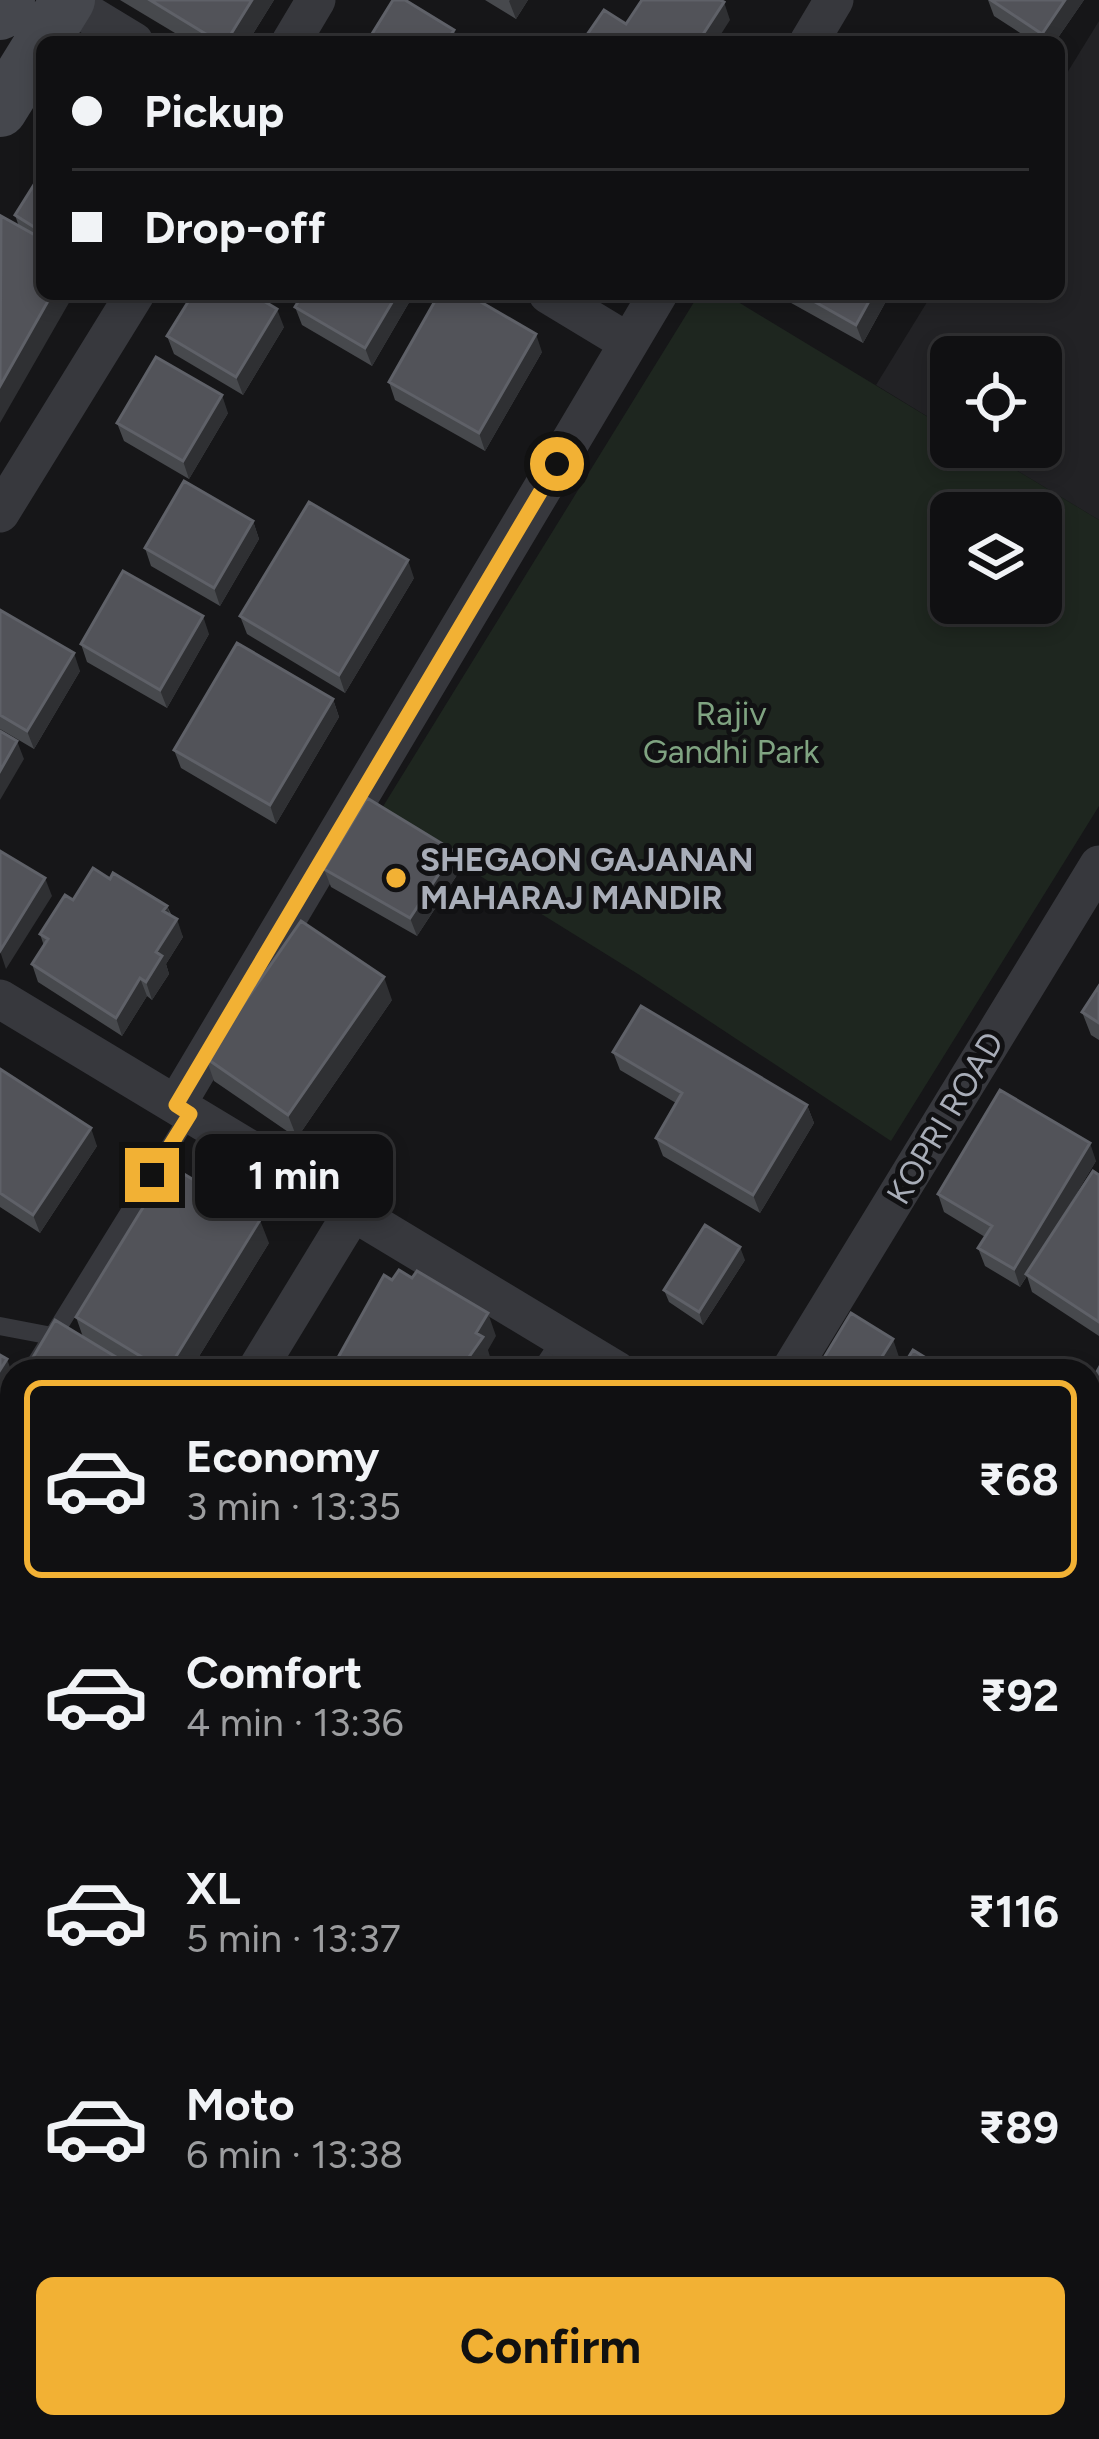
<!DOCTYPE html>
<meta charset="utf-8">
<style>
body{margin:0;font-family:Figtree,sans-serif;background:#1e1e20;color:#f1f3f6;height:100vh;display:flex;flex-direction:column;font-size:45px;white-space:nowrap}
*{box-sizing:border-box;margin:0}
p{font-size:39px;color:#9c9d9f}
.icon{flex:none;width:66px;height:66px;fill:none;stroke:currentColor;stroke-width:2;stroke-linecap:round;stroke-linejoin:round}
.map{position:relative;flex:1;overflow:hidden}
.panel{position:absolute;left:0px;top:1359px;width:1101px;height:1080px;display:flex;flex-direction:column;background:#101012;border-radius:36px 36px 0 0;box-shadow:0 6px 18px #0003,0 0 0 3px #303032}
.panel>*{flex:none}
.guide{position:absolute;left:36px;top:36px;width:1029px;height:264px;border-radius:18px;box-shadow:0 6px 18px #0003,0 0 0 3px #303032;display:grid;align-content:center;height:264px;padding:0 36px;background:#101012}
.tools{position:absolute;left:930px;top:336px;display:grid;gap:24px}
.tools a{display:grid;place-items:center;width:132px;height:132px;border-radius:18px;background:#101012;box-shadow:0 6px 18px #0003,0 0 0 3px #303032;font-size:60px}
.end{position:absolute;width:54px;height:54px;margin:-27px;border:15px solid #f2b134;background:#111;box-shadow:0 0 0 6px #111}
.from{border-radius:50%}
.bubble{position:absolute;height:84px;border-radius:18px;background:#101012;box-shadow:0 6px 18px #0003,0 0 0 3px #303032;font-size:39px;font-weight:700;line-height:84px;text-align:center}
.guide b{display:flex;align-items:center;gap:42px;height:114px;font-size:45px}
.guide b+b{border-top:3px solid #303032}
.guide i{width:30px;height:30px;background:#f1f3f6}
ul{padding:21px 0 0;list-style:none}
li{display:flex;align-items:center;gap:36px;height:198px;margin:0 24px 18px;padding:0 12px;border:6px solid transparent;border-radius:18px}
li div{flex:1}
li b{display:block;font-size:45px}
li em{font-style:normal;font-weight:700}
li.selected{border-color:#f2b134}
li>.icon{width:108px;height:108px;stroke-width:1.5}
.cta{display:flex;gap:24px;margin-top:auto;padding:24px 36px}
.cta a{flex:1;height:138px;border-radius:18px;background:#f2b134;color:#111;font-size:48px;font-weight:700;line-height:138px;text-align:center}
.map>svg:first-child{display:block}
.built{fill:#222225}
.green{fill:#1e261f;fill-rule:evenodd}
.lines{fill:none;stroke-linecap:round;stroke-linejoin:round}
.service{stroke:#37383d;stroke-width:18}
.minor{stroke:#37383d;stroke-width:39}
.secondary{stroke:#45474d;stroke-width:54}
.wall{fill:#47494d}
.shaded-wall{fill:#2f3033}
.building{fill:#525359;stroke:#5f6168;stroke-width:3}
.route{stroke:#f2b134;stroke-width:15}
.poi-dot{fill:#f2b134;stroke:#111113;stroke-width:4.5}
.labels{text-anchor:middle;dominant-baseline:central;stroke-width:10;stroke-linejoin:round;paint-order:stroke}
.park-label{font-size:33px;fill:#7fa381;stroke:#111113}
.poi-label{font-size:33px;font-weight:bold;fill:#a8adb8;stroke:#111113;text-anchor:start}
.street-label{font-size:33px;fill:#a8adb8;stroke:#111113}
</style>
<div class="map">
<svg width="1099" height="2439" viewBox="0 0 1099 2439">
<rect width="100%" height="100%" fill="#161618"/>
<path class="built" d="M 1099,21 L 1099,520 L 978,447 L 1041,447 L 1041,357 L 951,357 L 951,431 L 876,385 L 932,294 L 1059,294 L 1059,86 Z
M 661,2427 L 1060,2427 L 1052,2439 L 653,2439 Z"/>
<path class="green" d="M 699,294 L 725,294 L 951,431 L 951,447 L 978,447 L 1099,520 L 1099,806 L 891,1141 L 638,974 L 379,813 ZM 951,513 L 1041,513 L 1041,603 L 951,603 Z"/>
<g class="lines">
<path class="service" d="M 0,1326 L 52,1336
M 31,1371 L 190,1114
M 540,1371 L 562,1338"/>
<path class="minor" d="M 65,0 L 134,42
M 291,42 L 316,0
M 809,42 L 834,0
M 548,294 L 629,343
M 0,513 L 135,294
M 0,999 L 617,1371
M 176,1105 L 658,294
M 256,1371 L 353,1212
M 790,1371 L 1099,865
M 0,1601 L 12,1609
M 1089,1687 L 1099,1671
M 0,2048 L 12,2055
M 1089,2265 L 1099,2271
M 0,2385 L 12,2392
M 38,2439 L 45,2427
M 613,2439 L 620,2427"/>
<path class="secondary" d="M 0,13 L 8,0
M 0,110 L 68,0"/>
</g>
<path class="wall" d="M 120,0 L 274,0 L 248,42 L 190,42 Z
M 485,0 L 528,0 L 516,19 Z
M 988,0 L 1084,0 L 1055,42 L 1034,42 L 994,16 Z
M 42,172 L 42,294 L 15,215 Z
M 414,294 L 372,366 L 302,325 L 295,307 Z
M 775,294 L 890,294 L 863,343 Z
M 284,327 L 243,395 L 174,354 L 167,336 Z
M 542,352 L 485,451 L 395,400 L 389,382 Z
M 228,413 L 189,479 L 124,441 L 117,423 Z
M 253,521 L 259,539 L 220,606 L 151,566 L 145,548 Z
M 414,578 L 345,693 L 247,634 L 240,616 Z
M 0,610 L 80,671 L 34,749 L 0,729 Z
M 209,634 L 167,708 L 87,662 L 81,644 Z
M 333,699 L 339,717 L 276,824 L 181,768 L 174,750 Z
M 454,851 L 461,869 L 417,936 L 331,887 L 324,869 Z
M 73,900 L 167,906 L 183,937 L 166,964 L 169,974 L 152,1000 L 147,996 L 122,1036 L 38,982 L 32,964 L 44,946 L 40,934 Z
M 1099,986 L 1099,1040 L 1091,1035 L 1082,1012 Z
M 392,1000 L 297,1138 L 214,1081 L 206,1058 Z
M 613,1052 L 807,1105 L 814,1123 L 760,1213 L 663,1156 L 656,1138 L 676,1103 L 620,1070 Z
M 0,1069 L 97,1146 L 40,1233 L 0,1207 Z
M 1096,1161 L 1054,1230 L 1099,1175 L 1099,1336 L 1032,1292 L 1027,1276 L 1020,1287 L 985,1266 L 978,1248 L 985,1237 L 944,1212 L 938,1194 Z
M 269,1243 L 190,1371 L 25,1371 L 83,1337 L 76,1317 Z
M 745,1260 L 703,1325 L 669,1302 L 664,1290 Z
M 1099,1368 L 1099,1470 L 1089,1464 L 1089,1386 Z
M 12,1392 L 12,1528 L 0,1520 L 0,1411 Z
M 12,1761 L 12,1838 L 0,1831 L 0,1781 Z
M 1099,1766 L 1099,1828 L 1089,1822 L 1089,1781 Z
M 1089,2009 L 1099,2015 L 1099,2085 L 1089,2079 Z
M 12,2265 L 12,2349 L 0,2342 L 0,2285 Z
M 707,2427 L 973,2427 L 985,2434 L 987,2439 L 699,2439 Z"/>
<path class="shaded-wall" d="M 252,0 L 274,0 L 248,42 L 226,42 Z
M 510,0 L 528,0 L 516,19 L 509,1 Z
M 1065,0 L 1084,0 L 1055,42 L 1045,42 L 1042,34 Z
M 724,2 L 730,20 L 716,42 L 698,42 Z
M 454,30 L 458,42 L 446,42 Z
M 52,294 L 74,294 L 0,423 L 0,386 Z
M 397,294 L 414,294 L 372,366 L 365,348 Z
M 873,294 L 890,294 L 863,343 L 856,325 Z
M 277,309 L 284,327 L 243,395 L 236,377 Z
M 536,334 L 542,352 L 485,451 L 479,433 Z
M 222,395 L 228,413 L 189,479 L 183,461 Z
M 253,521 L 259,539 L 220,606 L 214,588 Z
M 408,560 L 414,578 L 345,693 L 339,675 Z
M 203,616 L 209,634 L 167,708 L 160,690 Z
M 74,653 L 80,671 L 34,749 L 27,731 Z
M 333,699 L 339,717 L 276,824 L 270,805 Z
M 17,741 L 24,759 L 0,800 L 0,771 Z
M 454,851 L 461,869 L 417,936 L 410,918 Z
M 45,878 L 52,896 L 6,969 L 0,951 Z
M 167,906 L 173,924 L 177,919 L 183,937 L 166,964 L 169,974 L 152,1000 L 146,982 L 156,952 L 163,911 Z
M 384,977 L 392,1000 L 297,1138 L 288,1115 Z
M 140,978 L 147,996 L 122,1036 L 116,1018 Z
M 807,1105 L 814,1123 L 760,1213 L 753,1195 Z
M 91,1128 L 97,1146 L 40,1233 L 33,1215 Z
M 1090,1143 L 1096,1161 L 1020,1287 L 1014,1269 Z
M 260,1220 L 269,1243 L 190,1371 L 167,1371 Z
M 740,1247 L 745,1260 L 703,1325 L 699,1312 Z
M 488,1313 L 496,1336 L 488,1350 L 491,1360 L 483,1371 L 459,1371 L 476,1333 Z
M 893,1339 L 899,1357 L 891,1371 L 873,1371 Z
M 7,1359 L 12,1373 L 12,1380 L 0,1399 L 0,1370 Z
M 1099,1541 L 1099,1570 L 1089,1586 L 1089,1557 Z
M 1099,1900 L 1099,1929 L 1089,1945 L 1089,1916 Z
M 12,1979 L 12,2014 L 0,2032 L 0,1997 Z
M 1099,2146 L 1099,2175 L 1089,2191 L 1089,2162 Z
M 778,2427 L 785,2427 L 788,2439 L 770,2439 Z"/>
<path class="building" d="M 150,0 L 252,0 L 226,42 L 219,42 Z
M 393,0 L 405,0 L 454,30 L 446,42 L 367,42 Z
M 642,0 L 720,0 L 724,2 L 698,42 L 582,42 L 604,10 L 626,24 Z
M 991,0 L 1065,0 L 1042,34 Z
M 42,172 L 42,232 L 15,215 Z
M 1,216 L 42,239 L 42,294 L 52,294 L 0,386 Z
M 193,294 L 252,294 L 277,309 L 236,377 L 167,336 Z
M 303,294 L 397,294 L 365,348 L 295,307 Z
M 439,294 L 467,294 L 536,334 L 479,433 L 389,382 Z
M 801,294 L 873,294 L 856,325 Z
M 156,357 L 222,395 L 183,461 L 117,423 Z
M 184,481 L 253,521 L 214,588 L 145,548 Z
M 309,502 L 408,560 L 339,675 L 240,616 Z
M 123,571 L 203,616 L 160,690 L 81,644 Z
M 0,610 L 74,653 L 27,731 L 0,715 Z
M 237,643 L 333,699 L 270,805 L 174,750 Z
M 0,731 L 17,741 L 0,771 Z
M 367,798 L 454,851 L 410,918 L 324,869 Z
M 0,851 L 45,878 L 0,951 Z
M 93,868 L 110,879 L 113,873 L 167,906 L 163,911 L 177,919 L 156,952 L 162,956 L 146,982 L 140,978 L 116,1018 L 32,964 L 48,939 L 40,934 L 65,895 L 73,900 Z
M 301,921 L 384,977 L 288,1115 L 206,1058 Z
M 1099,986 L 1099,1023 L 1082,1012 Z
M 641,1006 L 807,1105 L 753,1195 L 656,1138 L 682,1093 L 613,1052 Z
M 0,1069 L 91,1128 L 33,1215 L 0,1193 Z
M 1000,1090 L 1090,1143 L 1014,1269 L 978,1248 L 992,1226 L 938,1194 Z
M 169,1165 L 260,1220 L 167,1371 L 165,1371 L 76,1317 Z
M 1093,1171 L 1099,1175 L 1099,1322 L 1026,1274 Z
M 705,1225 L 740,1247 L 699,1312 L 664,1290 Z
M 399,1270 L 412,1278 L 417,1271 L 488,1313 L 476,1333 L 483,1337 L 459,1371 L 322,1371 L 329,1359 L 335,1363 L 384,1275 L 392,1280 Z
M 851,1313 L 893,1339 L 873,1371 L 816,1371 Z
M 55,1320 L 139,1371 L 25,1371 Z
M 913,1350 L 947,1371 L 900,1371 Z
M 0,1355 L 7,1359 L 0,1370 Z
M 1099,1368 L 1099,1455 L 1089,1450 L 1089,1386 Z
M 12,1392 L 12,1510 L 0,1502 L 0,1411 Z
M 1089,1487 L 1099,1493 L 1099,1541 L 1089,1557 Z
M 12,1761 L 12,1824 L 0,1817 L 0,1781 Z
M 1099,1766 L 1099,1815 L 1089,1808 L 1089,1781 Z
M 1089,1865 L 1099,1871 L 1099,1900 L 1089,1916 Z
M 0,1888 L 12,1896 L 8,1902 L 12,1904 L 12,1979 L 0,1997 Z
M 1099,1984 L 1099,1999 L 1092,1995 Z
M 1089,2009 L 1099,2015 L 1099,2071 L 1089,2065 Z
M 1089,2098 L 1099,2104 L 1099,2146 L 1089,2162 Z
M 12,2265 L 12,2334 L 0,2327 L 0,2285 Z
M 64,2427 L 72,2427 L 91,2439 L 57,2439 Z
M 138,2427 L 216,2427 L 230,2435 L 228,2439 L 131,2439 Z
M 273,2427 L 324,2427 L 344,2439 L 266,2439 Z
M 432,2427 L 528,2427 L 545,2438 L 425,2439 Z
M 707,2427 L 778,2427 L 770,2439 L 699,2439 Z
M 793,2427 L 973,2427 L 985,2434 L 982,2439 L 812,2439 Z"/>
<g class="lines">
<path class="route" d="M 152,1175 L 190,1114 L 176,1105 L 557,464"/>
</g>
<circle class="poi-dot" cx="396" cy="878" r="12"/>
<g class="labels">
<g class="park-label">
<text x="731" y="713">Rajiv<tspan x="731" dy="38">Gandhi Park</tspan></text>
</g>
<g class="poi-label">
<text x="420" y="859">SHEGAON GAJANAN<tspan x="420" dy="38">MAHARAJ MANDIR</tspan></text>
</g>
<g class="street-label">
<text transform="translate(945 1118) rotate(-59)">KOPRI ROAD</text>
</g>
</g>
</svg>
<div class="tools">
<a><svg class="icon" aria-label="locate" viewBox="0 0 24 24"><circle cx="12" cy="12" r="6"/><path d="M12 2v4M12 18v4M2 12h4M18 12h4"/></svg></a>
<a><svg class="icon" aria-label="layers" viewBox="0 0 24 24"><path d="M12 4l9 5-9 5-9-5zM3 14l9 5 9-5"/></svg></a>
</div>
<i class="end from" style="left:557px;top:464px"></i>
<i class="end" style="left:152px;top:1175px"></i>
<div class="bubble" style="left:195px;top:1134px;width:198px">1 min</div>
<div class="guide">
<b><i class="from"></i>Pickup</b>
<b><i></i>Drop-off</b>
</div>
<section class="panel">
<ul>
<li class="selected"><svg class="icon" aria-label="car" viewBox="0 0 24 24"><path d="M5 17H2v-5l4-1 3-4h7l3 4 3 1v5h-3M9 17h6M6 11h13"/><circle cx="7" cy="17" r="2"/><circle cx="17" cy="17" r="2"/></svg><div><b>Economy</b><p>3 min · 13:35</p></div><em>₹68</em></li>
<li><svg class="icon" aria-label="car" viewBox="0 0 24 24"><path d="M5 17H2v-5l4-1 3-4h7l3 4 3 1v5h-3M9 17h6M6 11h13"/><circle cx="7" cy="17" r="2"/><circle cx="17" cy="17" r="2"/></svg><div><b>Comfort</b><p>4 min · 13:36</p></div><em>₹92</em></li>
<li><svg class="icon" aria-label="car" viewBox="0 0 24 24"><path d="M5 17H2v-5l4-1 3-4h7l3 4 3 1v5h-3M9 17h6M6 11h13"/><circle cx="7" cy="17" r="2"/><circle cx="17" cy="17" r="2"/></svg><div><b>XL</b><p>5 min · 13:37</p></div><em>₹116</em></li>
<li><svg class="icon" aria-label="car" viewBox="0 0 24 24"><path d="M5 17H2v-5l4-1 3-4h7l3 4 3 1v5h-3M9 17h6M6 11h13"/><circle cx="7" cy="17" r="2"/><circle cx="17" cy="17" r="2"/></svg><div><b>Moto</b><p>6 min · 13:38</p></div><em>₹89</em></li>
</ul>
<div class="cta"><a>Confirm</a></div>
</section>
</div>
